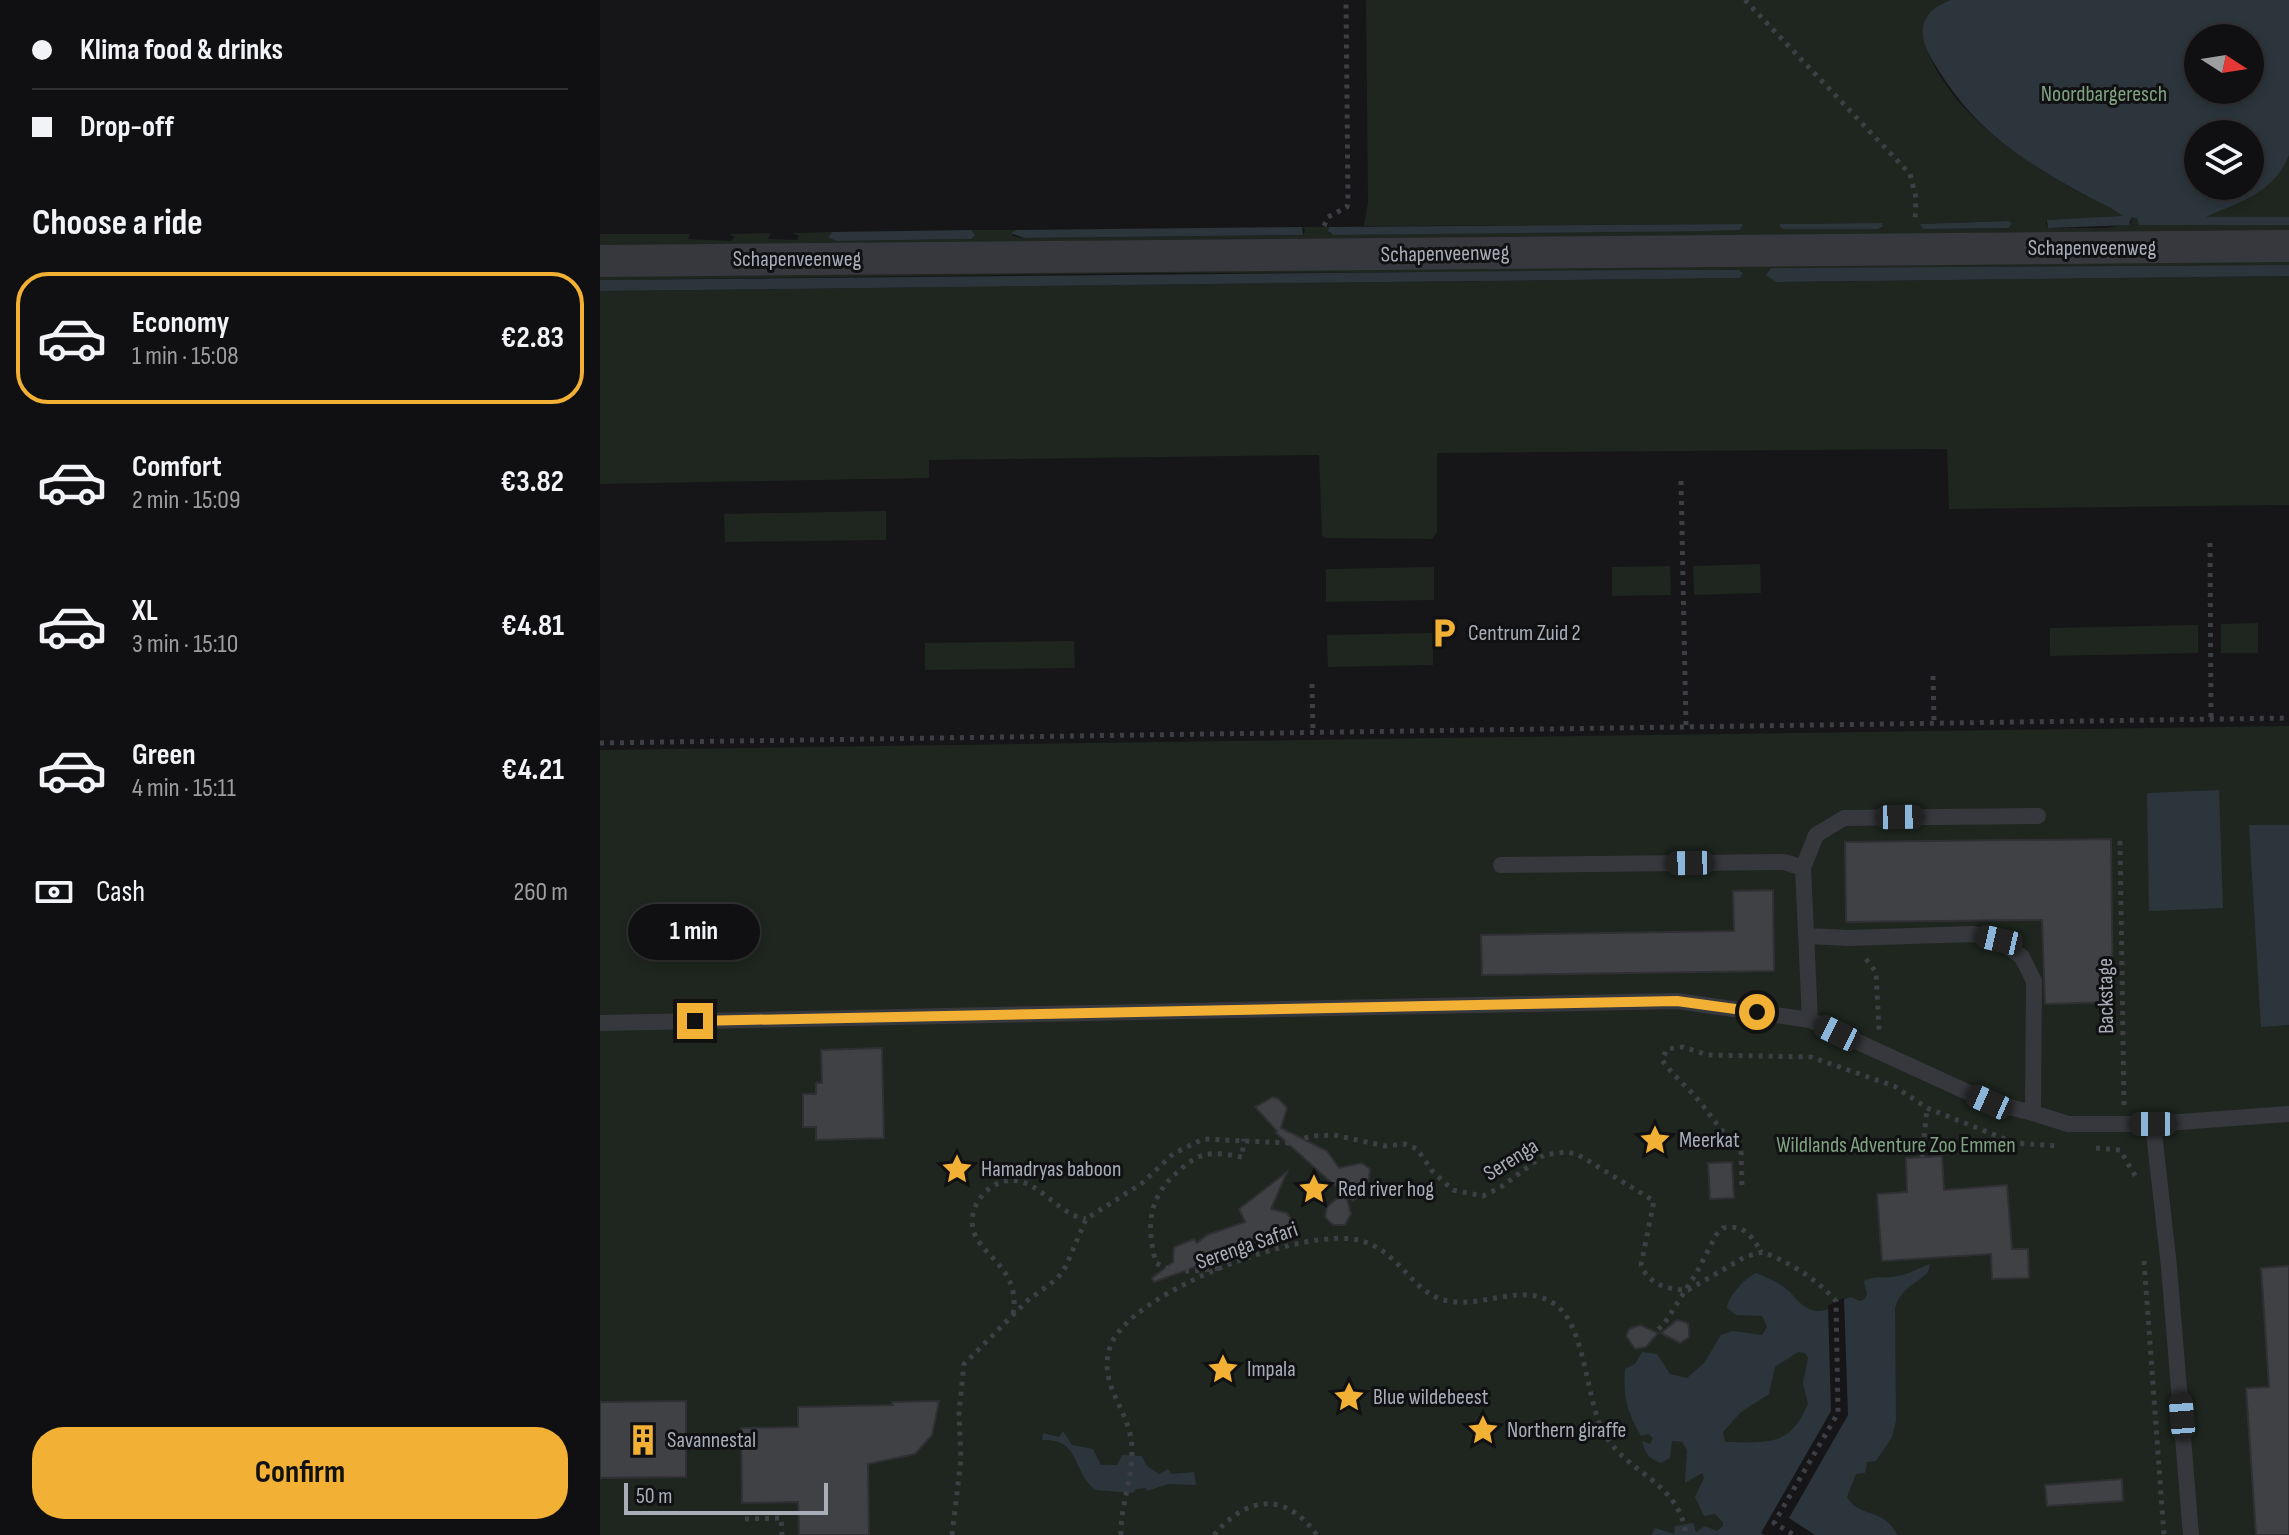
<!DOCTYPE html>
<meta charset="utf-8">
<style>
body{margin:0;font-family:"Sofia Sans Condensed",sans-serif;background:#1e1e20;color:#f1f3f6;height:100vh;display:flex;flex-direction:column;font-size:30px;white-space:nowrap}
*{box-sizing:border-box;margin:0}
p{font-size:26px;color:#9c9d9f}
.icon{flex:none;width:44px;height:44px;fill:none;stroke:currentColor;stroke-width:2;stroke-linecap:round;stroke-linejoin:round}
.map{position:relative;flex:1;overflow:hidden}
.panel{display:flex;flex-direction:column;background:#101012;width:600px}
.panel>*{flex:none}
.banner{display:grid;align-content:center;height:176px;padding:0 32px;background:#101012}
.needle{width:52px;rotate:102deg}
.tools{position:absolute;left:1584px;top:24px;display:grid;gap:16px}
.tools a{display:grid;place-items:center;width:80px;height:80px;border-radius:50%;background:#101012;box-shadow:0 4px 12px #0003,0 0 0 2px #303032;font-size:40px}
.scale{position:absolute;left:24px;bottom:20px;width:204px;box-sizing:border-box;padding-left:8px;border:4px solid #a8adb8;border-top:0;font-size:22px;line-height:28px;white-space:nowrap;color:#a8adb8;-webkit-text-stroke:6px #111113;paint-order:stroke}
.end{position:absolute;width:36px;height:36px;margin:-18px;border:10px solid #f2b134;background:#111;box-shadow:0 0 0 4px #111}
.from{border-radius:50%}
.bubble{position:absolute;height:56px;border-radius:28px;background:#101012;box-shadow:0 4px 12px #0003,0 0 0 2px #303032;font-size:26px;font-weight:700;line-height:56px;text-align:center}
.car{position:absolute;width:24px;height:48px;margin:-24px -12px;border-radius:10px;box-shadow:0 0 6px 2px #0007;background:linear-gradient(#222 24%,#8ab4d8 0 40%,#222 0 76%,#8ab4d8 0 86%,#222 0)}
.banner b{display:flex;align-items:center;gap:28px;height:76px;font-size:30px}
.banner b+b{border-top:2px solid #303032}
.banner i{width:20px;height:20px;background:#f1f3f6}
ul{padding:0;list-style:none}
li{display:flex;align-items:center;gap:24px;height:132px;margin:0 16px 12px;padding:0 16px;border:4px solid transparent;border-radius:32px}
li div{flex:1}
li b{display:block;font-size:30px}
li em{font-style:normal;font-weight:700}
li.current{border-color:#f2b134}
li>.icon{width:72px;height:72px;stroke-width:1.5}
h2{padding:0 32px;font-size:36px;line-height:96px}
.pay{display:flex;align-items:center;gap:20px;height:88px;padding:0 32px;font-size:30px}
.pay p{margin-inline-start:auto}
.cta{display:flex;gap:16px;margin-top:auto;padding:16px 32px}
.cta a{flex:1;height:92px;border-radius:32px;background:#f2b134;color:#111;font-size:32px;font-weight:700;line-height:92px;text-align:center}
main{display:flex;flex:1;min-height:0}
.map>svg:first-child{display:block}
.green{fill:#1e261f;fill-rule:evenodd}
.water{fill:#2c353c;fill-rule:evenodd}
.pier{fill:#161618}
.building{fill:#404145;stroke:#303034;stroke-width:2}
.lines{fill:none;stroke-linecap:round;stroke-linejoin:round}
.path{stroke:#3d3f44;stroke-width:5;stroke-dasharray:4 6;stroke-linecap:butt}
.lane{stroke:#37383d;stroke-width:16}
.street{stroke:#37383d;stroke-width:32}
.route{stroke:#f2b134;stroke-width:10}
.labels{text-anchor:middle;dominant-baseline:central;stroke-width:6;stroke-linejoin:round;paint-order:stroke}
.park-label{font-size:22px;fill:#7fa381;stroke:#111113}
.street-label{font-size:22px;fill:#a8adb8;stroke:#111113}
.poi-label{font-size:22px;fill:#a8adb8;stroke:#111113;text-anchor:start}
</style>
<main>
<section class="panel">
<div class="banner">
<b><i class="from"></i>Klima food &amp; drinks</b>
<b><i></i>Drop-off</b>
</div>
<h2>Choose a ride</h2>
<ul>
<li class="current"><svg class="icon" aria-label="car" viewBox="0 0 24 24"><path d="M5 17H2v-5l4-1 3-4h7l3 4 3 1v5h-3M9 17h6M6 11h13"/><circle cx="7" cy="17" r="2"/><circle cx="17" cy="17" r="2"/></svg><div><b>Economy</b><p>1 min · 15:08</p></div><em>€2.83</em></li>
<li><svg class="icon" aria-label="car" viewBox="0 0 24 24"><path d="M5 17H2v-5l4-1 3-4h7l3 4 3 1v5h-3M9 17h6M6 11h13"/><circle cx="7" cy="17" r="2"/><circle cx="17" cy="17" r="2"/></svg><div><b>Comfort</b><p>2 min · 15:09</p></div><em>€3.82</em></li>
<li><svg class="icon" aria-label="car" viewBox="0 0 24 24"><path d="M5 17H2v-5l4-1 3-4h7l3 4 3 1v5h-3M9 17h6M6 11h13"/><circle cx="7" cy="17" r="2"/><circle cx="17" cy="17" r="2"/></svg><div><b>XL</b><p>3 min · 15:10</p></div><em>€4.81</em></li>
<li><svg class="icon" aria-label="car" viewBox="0 0 24 24"><path d="M5 17H2v-5l4-1 3-4h7l3 4 3 1v5h-3M9 17h6M6 11h13"/><circle cx="7" cy="17" r="2"/><circle cx="17" cy="17" r="2"/></svg><div><b>Green</b><p>4 min · 15:11</p></div><em>€4.21</em></li>
</ul>
<div class="pay"><svg class="icon" aria-label="cash" viewBox="0 0 24 24"><path d="M3 7h18v10H3z"/><circle cx="12" cy="12" r="2"/></svg>Cash<p>260 m</p></div>
<div class="cta"><a>Confirm</a></div>
</section>
<div class="map">
<svg width="1689" height="1535" viewBox="0 0 1689 1535">
<rect width="100%" height="100%" fill="#161618"/>
<path class="green" d="M 766,0 L 1689,0 L 1689,217 L 1602,217 L 1539,225 L 1689,225 L 1689,238 L 0,255 L 0,234 L 90,234 L 88,239 L 131,241 L 135,237 L 129,234 L 171,233 L 168,239 L 197,240 L 199,236 L 192,233 L 232,232 L 229,235 L 236,241 L 373,239 L 374,232 L 372,230 L 417,230 L 412,236 L 424,238 L 703,235 L 705,230 L 702,227 L 729,227 L 729,233 L 733,235 L 1139,230 L 1142,224 L 764,226 L 768,202 ZM 1598,38 L 1650,38 L 1650,90 L 1598,90 ZM 1325,46 L 1488,197 C 1423,160 1354,119 1325,46 ZM 1598,134 L 1650,134 L 1650,186 L 1598,186 ZM 1524,217 L 1531,220 L 1532,223 L 1507,228 L 1448,228 L 1446,223 L 1447,220 ZM 1409,221 L 1412,223 L 1409,228 L 1324,229 L 1320,224 ZM 1282,223 L 1283,228 L 1278,229 L 1183,229 L 1179,226 L 1181,224 Z
M 1689,252 L 1689,265 L 1171,268 L 1177,282 L 1689,276 L 1689,505 L 1349,509 L 1347,449 L 837,453 L 837,532 L 832,539 L 725,538 L 722,535 L 719,455 L 329,460 L 329,478 L 0,484 L 0,291 L 1140,278 L 1142,271 L 568,273 L 0,280 L 0,268 Z
M 286,511 L 286,540 L 125,542 L 124,514 Z
M 1160,564 L 1161,593 L 1094,595 L 1093,566 Z
M 1070,566 L 1071,595 L 1012,596 L 1012,567 Z
M 834,567 L 834,600 L 726,602 L 726,569 Z
M 1658,623 L 1658,653 L 1621,653 L 1621,624 Z
M 1598,625 L 1598,653 L 1450,656 L 1450,628 Z
M 833,633 L 833,665 L 728,667 L 727,635 Z
M 474,641 L 475,668 L 325,670 L 325,643 Z
M 1689,726 L 1689,1535 L 0,1535 L 0,750 Z"/>
<path class="water" d="M 1351,0 L 1689,0 L 1689,155 C 1673,194 1641,201 1606,217 L 1689,217 L 1689,225 L 1539,225 L 1537,218 L 1531,217 L 1529,225 L 1448,228 L 1447,220 L 1523,216 C 1507,204 1487,197 1469,186 C 1408,151 1371,124 1334,63 C 1316,35 1318,12 1351,0 ZM 1598,38 L 1650,38 L 1650,90 L 1598,90 ZM 1598,134 L 1650,134 L 1650,186 L 1598,186 Z
M 1409,221 L 1412,223 L 1409,228 L 1323,229 L 1320,224 Z
M 1282,223 L 1283,227 L 1278,229 L 1183,229 L 1179,226 L 1180,224 Z
M 1143,224 L 1140,230 L 1104,231 L 733,235 L 728,231 L 729,227 Z
M 702,227 L 703,235 L 424,238 L 411,233 L 417,230 Z
M 372,230 L 375,235 L 372,239 L 236,241 L 228,237 L 232,232 Z
M 1689,265 L 1689,276 L 1176,282 L 1166,275 L 1171,268 Z
M 1040,270 L 1139,270 L 1143,273 L 1140,278 L 0,291 L 0,280 Z
M 1619,790 L 1623,908 L 1549,911 L 1547,793 Z
M 1649,825 L 1689,825 L 1689,1025 L 1661,1027 Z
M 1330,1264 L 1328,1272 C 1314,1286 1301,1288 1295,1308 L 1296,1421 L 1292,1437 L 1276,1461 L 1267,1462 L 1265,1473 L 1256,1474 L 1247,1497 C 1260,1519 1284,1507 1297,1535 L 1051,1535 L 1055,1528 L 1074,1534 L 1075,1526 L 1093,1523 L 1096,1532 L 1105,1526 L 1117,1531 L 1123,1526 L 1123,1522 L 1115,1514 L 1104,1516 L 1095,1497 L 1104,1478 L 1102,1473 L 1085,1483 L 1087,1450 L 1082,1442 L 1072,1441 L 1070,1458 L 1061,1463 C 1049,1459 1045,1453 1042,1441 L 1050,1444 L 1053,1438 L 1048,1434 L 1041,1436 C 1027,1412 1023,1397 1025,1369 L 1035,1364 L 1042,1352 L 1057,1354 L 1070,1374 L 1087,1378 L 1104,1363 L 1121,1335 L 1133,1331 L 1162,1335 L 1167,1327 L 1162,1316 L 1136,1315 L 1127,1308 C 1128,1296 1145,1278 1156,1273 C 1167,1277 1182,1284 1190,1292 C 1200,1304 1211,1316 1228,1309 L 1228,1305 L 1251,1297 L 1260,1301 L 1265,1299 L 1267,1294 L 1264,1281 C 1276,1275 1285,1279 1298,1276 C 1309,1274 1319,1268 1330,1264 ZM 1198,1352 L 1205,1353 L 1208,1358 L 1203,1383 L 1208,1404 C 1189,1448 1168,1442 1125,1442 L 1123,1432 L 1141,1412 L 1169,1394 L 1175,1367 Z
M 463,1431 L 472,1445 L 493,1449 L 501,1465 L 517,1465 L 522,1455 L 542,1456 L 546,1465 L 559,1474 L 568,1469 L 572,1474 L 594,1472 L 596,1485 L 568,1484 L 547,1491 L 546,1488 L 536,1489 L 533,1493 L 496,1490 C 472,1473 481,1438 442,1440 L 443,1433 L 459,1437 Z"/>
<path class="pier" d="M 1244,1298 L 1248,1415 L 1189,1518 L 1215,1535 L 1165,1535 L 1161,1533 L 1231,1411 L 1228,1305 Z"/>
<path class="building" d="M 1511,839 L 1513,1002 L 1445,1004 L 1442,920 L 1246,922 L 1245,842 Z
M 1173,890 L 1174,971 L 882,975 L 881,935 L 1134,931 L 1133,891 Z
M 282,1048 L 284,1138 L 216,1140 L 216,1127 L 203,1127 L 203,1094 L 216,1094 L 216,1083 L 222,1083 L 221,1050 Z
M 673,1097 L 679,1099 L 687,1108 L 681,1128 L 727,1151 L 739,1168 L 762,1163 L 770,1169 L 768,1188 L 747,1182 L 757,1198 L 753,1201 L 746,1195 L 751,1214 L 745,1225 L 733,1225 L 725,1217 L 727,1207 L 743,1193 L 676,1133 L 677,1131 L 655,1107 Z
M 1342,1156 L 1344,1190 L 1407,1185 L 1412,1249 L 1428,1249 L 1429,1278 L 1392,1279 L 1391,1254 L 1282,1261 L 1277,1194 L 1307,1192 L 1306,1158 Z
M 1132,1162 L 1134,1198 L 1110,1199 L 1108,1163 Z
M 687,1172 L 671,1209 L 687,1213 L 693,1222 L 688,1233 L 554,1282 L 552,1278 L 573,1262 L 574,1247 L 594,1239 L 597,1243 L 607,1235 L 645,1222 L 639,1209 Z
M 1689,1266 L 1689,1535 L 1656,1535 L 1646,1388 L 1669,1387 L 1661,1268 Z
M 1077,1320 L 1088,1323 L 1089,1330 L 1089,1337 L 1080,1343 L 1061,1333 Z
M 1040,1325 L 1058,1333 L 1046,1347 L 1035,1349 L 1026,1336 L 1029,1329 Z
M 86,1401 L 86,1477 L 0,1478 L 0,1402 Z
M 339,1401 L 332,1435 L 315,1454 L 268,1464 L 269,1535 L 199,1535 L 198,1502 L 142,1503 L 141,1428 L 198,1427 L 198,1407 L 293,1405 L 292,1402 Z
M 1522,1479 L 1523,1501 L 1447,1506 L 1445,1485 Z"/>
<g class="lines">
<path class="path" d="M 1145,0 L 1310,174 L 1316,198 L 1315,221
M 724,226 L 728,217 L 747,207 L 748,203 L 746,0
M 1081,481 L 1086,727
M 1610,543 L 1611,719
M 1333,676 L 1334,723
M 712,684 L 713,732
M 0,743 L 1689,718
M 1520,841 L 1524,1106
M 1266,959 L 1276,972 L 1279,1030
M 1496,1148 L 1520,1150 L 1537,1179
M 1322,1157 L 1327,1108
M 1142,1185 L 1141,1150 C 1124,1135 1114,1120 1100,1102 C 1088,1087 1073,1076 1062,1060 L 1067,1049 L 1083,1047 L 1108,1055 L 1211,1057 L 1294,1086 L 1327,1108 L 1415,1143 L 1458,1146
M 1544,1261 L 1564,1535
M 619,1268 C 595,1271 578,1275 556,1263 C 547,1229 547,1202 573,1176 C 582,1168 592,1158 604,1155 C 615,1152 630,1155 642,1157 L 644,1139
M 413,1314 C 423,1258 361,1254 374,1210 C 377,1200 385,1191 393,1186 C 432,1164 452,1214 486,1219
M 1051,1336 L 1064,1324 L 1097,1272 L 1116,1235 L 1123,1228 C 1146,1224 1150,1236 1162,1252
M 145,1519 L 181,1518 L 182,1535
M 352,1535 L 361,1459 L 359,1413 L 364,1364 L 428,1300 L 457,1279 L 466,1266 L 486,1219 L 541,1184 L 573,1154 L 603,1139 L 689,1143 L 711,1136 L 734,1135 L 785,1146 L 805,1144 L 817,1149 L 833,1172 L 853,1190 L 883,1196 L 901,1187 L 944,1155 L 966,1152 L 977,1154 L 1054,1201 L 1041,1265 C 1049,1285 1069,1290 1088,1290 L 1145,1257 L 1162,1252 C 1188,1261 1218,1280 1236,1301 L 1238,1413 L 1174,1523 L 1194,1535
M 521,1535 C 520,1503 536,1471 531,1439 C 526,1406 498,1383 510,1347 C 528,1292 708,1224 762,1241 C 802,1253 812,1295 849,1301 C 884,1308 924,1281 956,1305 C 985,1327 986,1396 1002,1429 C 1022,1473 1079,1479 1086,1535
M 614,1535 C 647,1496 685,1491 717,1535"/>
<path class="lane" d="M 901,865 L 1184,862 L 1203,868 L 1210,1020 L 1389,1102 L 1433,1113
M 1203,868 L 1216,835 L 1244,818 L 1438,816
M 1208,936 L 1249,938 L 1373,934 L 1399,940 L 1422,957 L 1434,981 L 1433,1113 L 1468,1124 L 1553,1124 L 1569,1267 L 1591,1535
M 0,1023 L 1077,1001 L 1210,1020
M 1553,1124 L 1689,1114"/>
<path class="street" d="M 0,261 L 1689,246"/>
</g>
<g class="lines">
<path class="route" d="M 95,1021 L 1077,1001 L 1157,1012"/>
</g>
<defs>
<symbol id="parking-bare" viewBox="-9 -9 18 18"><path d="M-3.5-5.5H1a3.5 3.5 0 0 1 0 7H-1V5.5H-3.5ZM-1-3.4V-.6H.8a1.4 1.4 0 0 0 0-2.8Z" fill="#f2b134" stroke="#111113" stroke-width="2.5" paint-order="stroke"/></symbol>
<symbol id="sight-bare" viewBox="-9 -9 18 18"><path d="M0-6L1.8-2.2L6-1.7L2.9 1.2L3.7 5.4L0 3.3L-3.7 5.4L-2.9 1.2L-6-1.7L-1.8-2.2Z" fill="#f2b134" stroke="#111113" stroke-width="2.5" paint-order="stroke"/></symbol>
<symbol id="building-bare" viewBox="-9 -9 18 18"><path d="M-4-6H4V6H1V3H-1V6H-4ZM-2.5-4.3h1.7v1.8h-1.7ZM.8-4.3h1.7v1.8H.8ZM-2.5-1h1.7V.8h-1.7ZM.8-1h1.7V.8H.8Z" fill="#f2b134" stroke="#111113" stroke-width="2.5" paint-order="stroke"/></symbol>
</defs>
<g fill-rule="evenodd">
<use href="#parking-bare" x="822" y="611" width="44" height="44"/>
<use href="#sight-bare" x="1033" y="1118" width="44" height="44"/>
<use href="#sight-bare" x="335" y="1147" width="44" height="44"/>
<use href="#sight-bare" x="692" y="1167" width="44" height="44"/>
<use href="#sight-bare" x="601" y="1347" width="44" height="44"/>
<use href="#sight-bare" x="727" y="1375" width="44" height="44"/>
<use href="#sight-bare" x="861" y="1408" width="44" height="44"/>
<use href="#building-bare" x="21" y="1418" width="44" height="44"/>
</g>
<g class="labels">
<g class="park-label">
<text x="1504" y="94">Noordbargeresch</text>
<text x="1296" y="1145">Wildlands Adventure Zoo Emmen</text>
</g>
<g class="street-label">
<text x="1492" y="248">Schapenveenweg</text>
<text transform="translate(845 254) rotate(-1)">Schapenveenweg</text>
<text x="197" y="259">Schapenveenweg</text>
<text transform="translate(1506 996) rotate(-91)">Backstage</text>
<text transform="translate(911 1160) rotate(-32)">Serenga</text>
<text transform="translate(647 1246) rotate(-19)">Serenga Safari</text>
</g>
<g class="poi-label">
<text x="868" y="633">Centrum Zuid 2</text>
<text x="1079" y="1140">Meerkat</text>
<text x="381" y="1169">Hamadryas baboon</text>
<text x="738" y="1189">Red river hog</text>
<text x="647" y="1369">Impala</text>
<text x="773" y="1397">Blue wildebeest</text>
<text x="907" y="1430">Northern giraffe</text>
<text x="67" y="1440">Savannestal</text>
</g>
</g>
</svg>
<div class="tools">
<a><svg class="needle" viewBox="-14 -14 28 28"><path d="M0-13l5 13h-10z" fill="#e53935"/><path d="M0 13l5-13h-10z" fill="#9c9d9f"/></svg></a>
<a><svg class="icon" aria-label="layers" viewBox="0 0 24 24"><path d="M12 4l9 5-9 5-9-5zM3 14l9 5 9-5"/></svg></a>
</div>
<div class="scale">50 m</div>
<i class="end from" style="left:1157px;top:1012px"></i>
<i class="end" style="left:95px;top:1021px"></i>
<div class="bubble" style="left:28px;top:904px;width:132px">1 min</div>
<i class="car" style="left:1300px;top:817px;rotate:89deg"></i>
<i class="car" style="left:1090px;top:863px;rotate:269deg"></i>
<i class="car" style="left:1399px;top:940px;rotate:283deg"></i>
<i class="car" style="left:1237px;top:1033px;rotate:296deg"></i>
<i class="car" style="left:1389px;top:1102px;rotate:294deg"></i>
<i class="car" style="left:1553px;top:1124px;rotate:270deg"></i>
<i class="car" style="left:1582px;top:1416px;rotate:355deg"></i>
</div>
</main>
